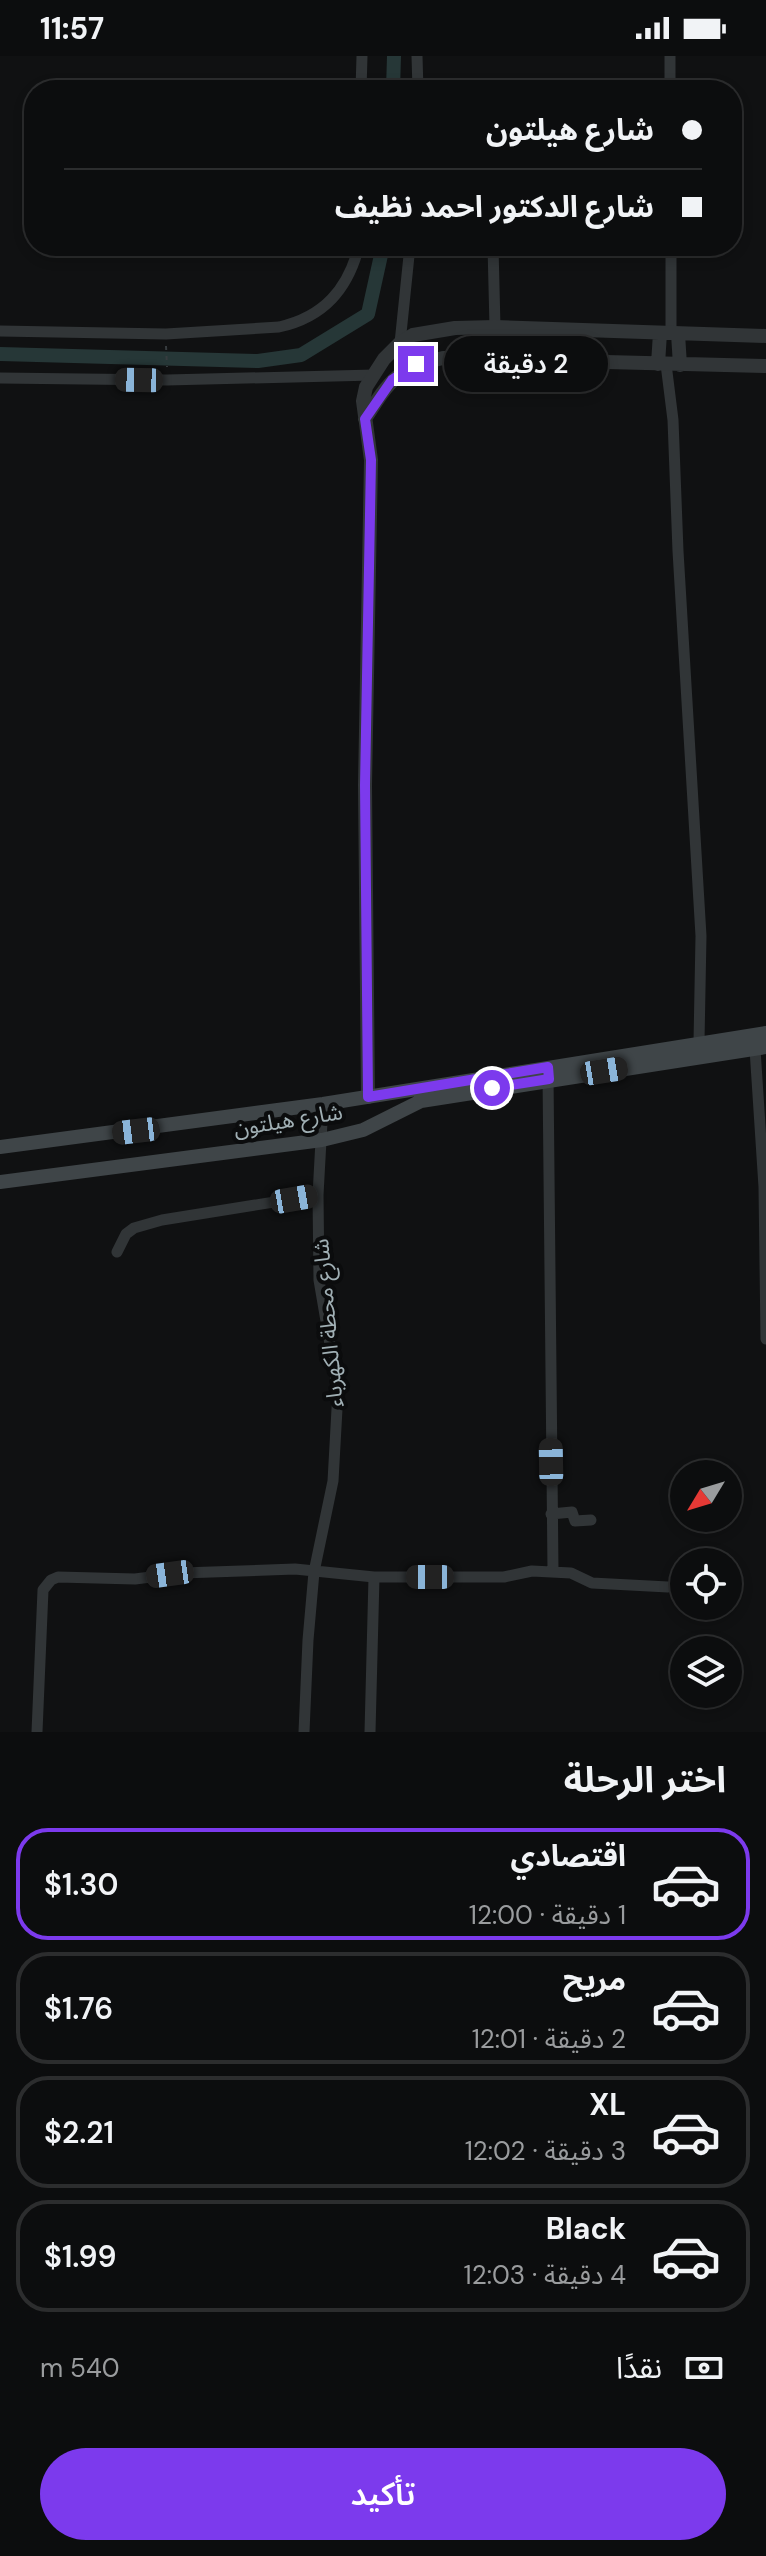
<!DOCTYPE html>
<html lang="ar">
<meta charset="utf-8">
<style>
body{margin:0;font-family:"DM Sans","Noto Sans Arabic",sans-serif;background:#1a1b1c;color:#f1f3f6;direction:rtl;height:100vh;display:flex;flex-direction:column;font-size:30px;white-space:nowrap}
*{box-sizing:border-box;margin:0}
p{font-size:26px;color:#9a9c9e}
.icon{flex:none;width:44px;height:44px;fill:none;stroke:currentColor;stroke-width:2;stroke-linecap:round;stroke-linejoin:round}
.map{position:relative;height:1676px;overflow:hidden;direction:ltr}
.panel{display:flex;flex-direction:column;background:#0c0d0e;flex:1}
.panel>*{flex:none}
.hud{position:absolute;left:24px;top:24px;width:718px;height:176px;border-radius:32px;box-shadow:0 4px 12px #0003,0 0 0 2px #2c2d2e;direction:rtl;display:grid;align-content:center;height:176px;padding:0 40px;background:#0c0d0e}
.needle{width:52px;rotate:232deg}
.buttons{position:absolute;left:670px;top:1404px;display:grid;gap:16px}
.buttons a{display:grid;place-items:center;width:72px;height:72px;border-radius:50%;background:#0c0d0e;box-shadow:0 4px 12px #0003,0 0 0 2px #2c2d2e;font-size:40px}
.end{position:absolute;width:36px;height:36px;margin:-18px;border:10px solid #7c3aed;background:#fff;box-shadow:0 0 0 4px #fff}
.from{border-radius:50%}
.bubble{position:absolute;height:56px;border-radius:28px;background:#0c0d0e;box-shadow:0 4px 12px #0003,0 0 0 2px #2c2d2e;font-size:26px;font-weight:600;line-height:56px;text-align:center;direction:rtl}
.car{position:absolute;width:24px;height:48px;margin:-24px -12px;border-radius:10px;box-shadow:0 0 6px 2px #0007;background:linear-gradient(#222 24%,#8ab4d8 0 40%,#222 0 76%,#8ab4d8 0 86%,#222 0)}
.hud b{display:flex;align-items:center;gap:28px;height:76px;font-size:30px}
.hud b+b{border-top:2px solid #2c2d2e}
.hud i{width:20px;height:20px;background:#f1f3f6}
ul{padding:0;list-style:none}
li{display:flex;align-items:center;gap:24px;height:112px;margin:0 16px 12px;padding:0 24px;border:4px solid #2c2d2e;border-radius:32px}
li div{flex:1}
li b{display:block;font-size:30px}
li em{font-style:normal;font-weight:600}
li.on{border-color:#7c3aed}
li>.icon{width:72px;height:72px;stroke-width:1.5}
h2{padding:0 40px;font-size:36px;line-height:96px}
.pay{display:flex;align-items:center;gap:20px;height:88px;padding:0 40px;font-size:30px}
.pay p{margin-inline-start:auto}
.cta{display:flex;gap:16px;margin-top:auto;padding:16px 40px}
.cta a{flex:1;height:92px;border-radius:48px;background:#7c3aed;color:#fff;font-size:32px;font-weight:600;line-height:92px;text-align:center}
.status{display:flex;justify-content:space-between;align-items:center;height:56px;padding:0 40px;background:#0c0d0e;direction:ltr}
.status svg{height:22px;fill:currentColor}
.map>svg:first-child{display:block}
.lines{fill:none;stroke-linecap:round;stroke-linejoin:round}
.canal{stroke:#263737;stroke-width:14}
.path{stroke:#373c3f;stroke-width:2;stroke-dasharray:4 6;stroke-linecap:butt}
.minor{stroke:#313537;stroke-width:11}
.tertiary{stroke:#313537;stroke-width:14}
.secondary{stroke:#3f4548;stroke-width:14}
.route{stroke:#7c3aed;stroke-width:10}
.labels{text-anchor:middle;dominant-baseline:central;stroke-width:8;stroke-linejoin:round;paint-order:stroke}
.street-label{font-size:22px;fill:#a0afb4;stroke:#0b0c0d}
</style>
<div class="status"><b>11:57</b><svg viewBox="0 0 49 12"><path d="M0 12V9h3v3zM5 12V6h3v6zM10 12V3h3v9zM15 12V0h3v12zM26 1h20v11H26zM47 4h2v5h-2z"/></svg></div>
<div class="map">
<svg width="766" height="1676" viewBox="0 0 766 1676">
<rect width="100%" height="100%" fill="#101112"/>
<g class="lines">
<path class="canal" d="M 393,34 L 394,0
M 0,298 L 258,305 L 301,299 L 368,258 L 383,190"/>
<path class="path" d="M 166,290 L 167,311"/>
<path class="minor" d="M 417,0 L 418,34
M 670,0 L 670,34
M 361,34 L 362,0
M 493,190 L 495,271
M 671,190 L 671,278
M 0,275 L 166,278 L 279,271 C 324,261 348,233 359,190
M 400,287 L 410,190
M 666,308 L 673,364 L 678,495 L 701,880 L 699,986
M 0,322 L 167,324 L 374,319
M 755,993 L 764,1131 L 766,1283
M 548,1019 L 553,1515
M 117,1196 L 126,1178 L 134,1172 L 162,1164 L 318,1139
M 551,1458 L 572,1456 L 575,1465 L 591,1464
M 37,1676 L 43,1534 L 51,1524 L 58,1521 L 135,1523 L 182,1517 L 295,1513 L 374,1521 L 504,1521 L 532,1515 L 571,1517 L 592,1527 L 668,1531
M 304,1676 L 308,1584 L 314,1516 L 333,1425 L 338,1335 L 319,1224 L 318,1139 L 323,1048
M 370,1676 L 374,1521"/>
<path class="tertiary" d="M 678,278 L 680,309
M 658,308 L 660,277
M 365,363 C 390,324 396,313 443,302 L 766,310
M 368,1041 L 365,729 L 371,404 L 363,345 L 366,331 L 384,303 L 400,287 L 413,279 L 455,272 L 495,271 L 766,280"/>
<path class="secondary" d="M 0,1091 L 323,1048 L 766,977
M 0,1126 L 322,1084 L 363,1074 L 421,1045 L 766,991"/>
</g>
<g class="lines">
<path class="route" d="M 416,308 L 392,324 L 365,363 L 371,404 L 365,729 L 368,1041 L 548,1011 L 549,1023 L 492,1032"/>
</g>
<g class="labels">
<g class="street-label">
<text transform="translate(288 1064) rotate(-9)">شارع هيلتون</text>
<text transform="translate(328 1267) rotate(-95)">شارع محطة الكهرباء</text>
</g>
</g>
</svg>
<div class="buttons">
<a><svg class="needle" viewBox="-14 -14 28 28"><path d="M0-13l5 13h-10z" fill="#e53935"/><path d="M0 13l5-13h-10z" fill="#9a9c9e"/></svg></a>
<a><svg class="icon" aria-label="locate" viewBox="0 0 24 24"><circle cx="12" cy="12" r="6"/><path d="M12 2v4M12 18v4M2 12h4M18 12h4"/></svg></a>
<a><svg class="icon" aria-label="layers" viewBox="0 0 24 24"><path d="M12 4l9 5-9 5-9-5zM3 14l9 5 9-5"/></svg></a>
</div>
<i class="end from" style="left:492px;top:1032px"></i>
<i class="end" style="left:416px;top:308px"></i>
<div class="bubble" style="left:444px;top:280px;width:164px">2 دقيقة</div>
<i class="car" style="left:139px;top:324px;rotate:271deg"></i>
<i class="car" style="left:604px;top:1015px;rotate:81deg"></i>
<i class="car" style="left:136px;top:1075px;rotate:263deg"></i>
<i class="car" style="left:294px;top:1143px;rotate:80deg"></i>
<i class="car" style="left:551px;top:1406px;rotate:359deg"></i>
<i class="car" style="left:170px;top:1518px;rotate:262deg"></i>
<i class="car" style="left:430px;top:1521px;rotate:270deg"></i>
<div class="hud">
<b><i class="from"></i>شارع هيلتون</b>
<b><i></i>شارع الدكتور احمد نظيف</b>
</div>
</div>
<section class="panel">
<h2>اختر الرحلة</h2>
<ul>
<li class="on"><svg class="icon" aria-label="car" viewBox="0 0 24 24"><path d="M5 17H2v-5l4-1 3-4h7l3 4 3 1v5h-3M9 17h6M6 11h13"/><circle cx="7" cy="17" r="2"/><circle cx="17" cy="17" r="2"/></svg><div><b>اقتصادي</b><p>1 دقيقة · 12:00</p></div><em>$1.30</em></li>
<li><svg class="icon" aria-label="car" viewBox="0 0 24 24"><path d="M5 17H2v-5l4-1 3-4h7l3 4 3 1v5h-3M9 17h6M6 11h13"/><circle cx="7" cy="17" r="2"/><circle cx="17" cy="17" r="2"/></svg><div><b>مريح</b><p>2 دقيقة · 12:01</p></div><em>$1.76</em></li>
<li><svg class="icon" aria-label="car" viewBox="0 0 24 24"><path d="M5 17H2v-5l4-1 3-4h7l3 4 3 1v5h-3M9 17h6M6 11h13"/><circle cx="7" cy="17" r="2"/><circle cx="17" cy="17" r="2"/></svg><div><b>XL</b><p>3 دقيقة · 12:02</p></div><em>$2.21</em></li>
<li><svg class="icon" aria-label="car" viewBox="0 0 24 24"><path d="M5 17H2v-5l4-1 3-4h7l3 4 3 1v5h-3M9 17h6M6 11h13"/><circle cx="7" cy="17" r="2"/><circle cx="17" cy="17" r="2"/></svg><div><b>Black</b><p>4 دقيقة · 12:03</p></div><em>$1.99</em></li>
</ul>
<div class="pay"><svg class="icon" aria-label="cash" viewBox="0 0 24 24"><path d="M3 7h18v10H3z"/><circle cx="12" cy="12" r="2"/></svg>نقدًا<p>540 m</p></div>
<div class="cta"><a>تأكيد</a></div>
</section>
